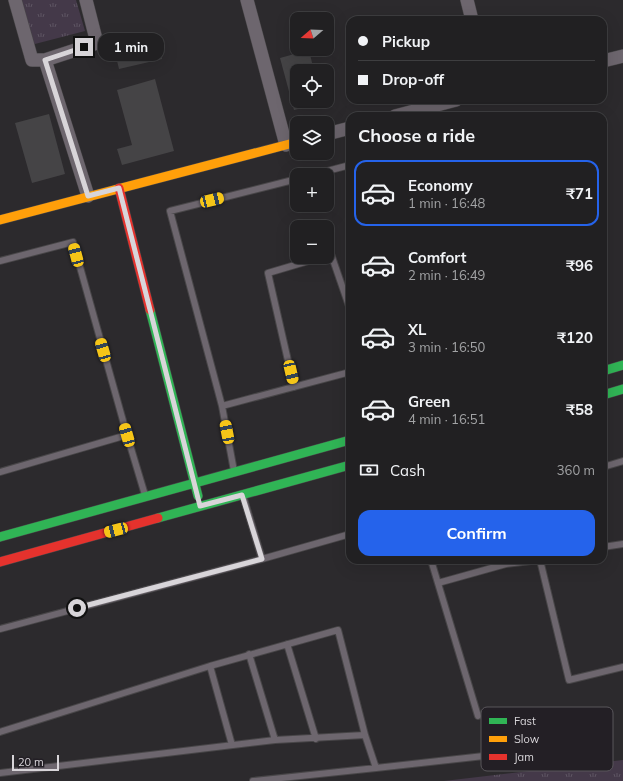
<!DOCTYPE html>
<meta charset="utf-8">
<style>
body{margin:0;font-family:Mulish,sans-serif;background:#2d2d2f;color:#f1f3f6;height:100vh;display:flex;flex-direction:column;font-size:15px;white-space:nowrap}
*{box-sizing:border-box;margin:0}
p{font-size:13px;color:#a2a3a5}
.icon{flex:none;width:22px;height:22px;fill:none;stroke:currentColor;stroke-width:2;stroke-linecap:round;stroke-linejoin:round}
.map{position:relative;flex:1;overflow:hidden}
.panel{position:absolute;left:346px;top:112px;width:261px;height:452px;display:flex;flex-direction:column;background:#212022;border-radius:12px;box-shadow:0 4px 16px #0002,0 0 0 1px #3e3e40}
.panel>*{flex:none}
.banner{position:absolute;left:346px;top:16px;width:261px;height:88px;border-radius:12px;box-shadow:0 4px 16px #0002,0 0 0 1px #3e3e40;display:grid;align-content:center;height:88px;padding:0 12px;background:#212022}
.needle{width:26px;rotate:251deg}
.fabs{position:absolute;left:290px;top:12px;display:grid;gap:8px}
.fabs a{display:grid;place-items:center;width:44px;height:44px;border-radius:8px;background:#212022;box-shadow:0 4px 16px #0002,0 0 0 1px #3e3e40;font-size:20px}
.scale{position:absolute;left:12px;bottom:10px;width:47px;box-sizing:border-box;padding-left:4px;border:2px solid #d8d5d9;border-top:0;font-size:11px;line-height:14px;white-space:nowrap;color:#d8d5d9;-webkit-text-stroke:3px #231f25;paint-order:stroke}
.end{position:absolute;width:18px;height:18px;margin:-9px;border:5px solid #d8d5d9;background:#111;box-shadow:0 0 0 2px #111}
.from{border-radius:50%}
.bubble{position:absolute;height:28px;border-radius:12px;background:#212022;box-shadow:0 4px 16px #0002,0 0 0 1px #3e3e40;font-size:13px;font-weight:700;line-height:28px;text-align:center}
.car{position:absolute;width:12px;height:24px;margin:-12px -6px;border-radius:5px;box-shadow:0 0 3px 1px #0007;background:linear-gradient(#f5c518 24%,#345 0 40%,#f5c518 0 76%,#345 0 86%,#f5c518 0)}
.banner b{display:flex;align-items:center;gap:14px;height:38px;font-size:15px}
.banner b+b{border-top:1px solid #3e3e40}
.banner i{width:10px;height:10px;background:#f1f3f6}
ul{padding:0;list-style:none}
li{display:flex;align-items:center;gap:12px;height:66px;margin:0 8px 6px;padding:0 4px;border:2px solid transparent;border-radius:12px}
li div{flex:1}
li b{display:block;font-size:15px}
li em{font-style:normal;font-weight:700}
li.on{border-color:#2563eb}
li>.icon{width:36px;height:36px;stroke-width:1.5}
h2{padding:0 12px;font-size:18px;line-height:48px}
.pay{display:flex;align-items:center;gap:10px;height:44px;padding:0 12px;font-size:15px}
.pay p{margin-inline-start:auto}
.button{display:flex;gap:8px;margin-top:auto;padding:8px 12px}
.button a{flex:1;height:46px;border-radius:12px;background:#2563eb;color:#fff;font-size:16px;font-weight:700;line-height:46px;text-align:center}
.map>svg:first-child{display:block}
.grass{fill:url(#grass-tufts)}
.building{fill:#454446}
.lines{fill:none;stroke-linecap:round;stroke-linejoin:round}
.lane-casing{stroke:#484648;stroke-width:8}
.street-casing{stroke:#484648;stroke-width:14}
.fast-casing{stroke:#484648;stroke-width:10}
.slow-casing{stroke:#484648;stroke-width:10}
.jam-casing{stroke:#484648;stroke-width:10}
.lane{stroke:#6d666e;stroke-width:6}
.street{stroke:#6d666e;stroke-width:13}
.fast{stroke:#30b455;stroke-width:9}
.slow{stroke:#ff9f0a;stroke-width:9}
.jam{stroke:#e5322d;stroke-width:9}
.route{stroke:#d8d5d9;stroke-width:5}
.key{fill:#231f25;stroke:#59565b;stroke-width:1}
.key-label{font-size:11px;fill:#d8d5d9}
</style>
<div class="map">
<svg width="623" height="781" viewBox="0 0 623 781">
<defs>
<pattern id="grass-tufts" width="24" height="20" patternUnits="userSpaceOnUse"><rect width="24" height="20" fill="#443949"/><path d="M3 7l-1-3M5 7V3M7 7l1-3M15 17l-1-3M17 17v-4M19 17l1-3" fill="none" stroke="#5e5563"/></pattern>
</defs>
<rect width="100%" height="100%" fill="#2c2a2d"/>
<path class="grass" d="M 19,0 L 76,0 L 85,31 L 31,45 Z
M 623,760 L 623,781 L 444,781 Z"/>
<path class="building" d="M 156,34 L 162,59 L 119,69 L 113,44 Z
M 309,50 L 314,71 L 297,71 L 297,101 L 323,101 L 323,103 L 294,110 L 280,58 Z
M 155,79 L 174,151 L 122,165 L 117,149 L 132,145 L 117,90 Z
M 49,114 L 65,174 L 32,183 L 15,123 Z"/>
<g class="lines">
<defs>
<path id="lane" d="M 312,175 L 350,165
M 327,256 L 331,254 L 350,309
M 0,261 L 73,242 L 127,435 L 145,495
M 294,387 L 268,273 L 322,257
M 222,406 L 350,372
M 603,467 L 623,461
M 234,471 L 222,406 L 170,211 L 297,179
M 0,472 L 127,435
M 243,496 L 262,559 L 350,534
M 603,547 L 623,544
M 431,560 L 478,716
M 540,560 L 569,680 L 623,667
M 506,564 L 539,560
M 438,583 L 506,564 L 506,560
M 0,629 L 262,559
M 287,644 L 316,739
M 249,654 L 275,740
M 210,666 L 232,745
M 0,732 L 210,666 L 338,630 L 365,735 L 376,768 L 253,781
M 376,768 L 484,756
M 0,773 L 275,740 L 365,735"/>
<path id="street" d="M 15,0 L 32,60 L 45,60 L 88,196
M 247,0 L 286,145
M 467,0 L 472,20
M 45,60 L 97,43 L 86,0
M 603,61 L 623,56
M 395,116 L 456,100
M 327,134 L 350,128"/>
<path id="fast" d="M 150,310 L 198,496
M 603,371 L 623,365
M 603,395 L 623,389
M 158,518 L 350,465
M 0,537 L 350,440"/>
<path id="slow" d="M 0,220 L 297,142"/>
<path id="jam" d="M 119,188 L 150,310
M 0,562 L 158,518"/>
</defs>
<use href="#lane" class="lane-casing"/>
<use href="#street" class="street-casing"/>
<use href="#fast" class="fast-casing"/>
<use href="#slow" class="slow-casing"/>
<use href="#jam" class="jam-casing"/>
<use href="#lane" class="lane"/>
<use href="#street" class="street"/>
<use href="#fast" class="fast"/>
<use href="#slow" class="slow"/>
<use href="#jam" class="jam"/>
</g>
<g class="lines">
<path class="route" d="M 77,608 L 262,559 L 242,495 L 200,506 L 119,188 L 88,196 L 45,60 L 84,47"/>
</g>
<rect x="481" y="707" width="132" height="64" rx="6" class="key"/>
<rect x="489" y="718" width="18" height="6" fill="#30b455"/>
<rect x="489" y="736" width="18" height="6" fill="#ff9f0a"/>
<rect x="489" y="754" width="18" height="6" fill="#e5322d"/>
<g class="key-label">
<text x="514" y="725">Fast</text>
<text x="514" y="743">Slow</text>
<text x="514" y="761">Jam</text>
</g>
</svg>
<div class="fabs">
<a><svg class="needle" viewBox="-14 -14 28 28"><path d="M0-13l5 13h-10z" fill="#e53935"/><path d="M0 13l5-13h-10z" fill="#a2a3a5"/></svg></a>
<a><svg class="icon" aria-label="locate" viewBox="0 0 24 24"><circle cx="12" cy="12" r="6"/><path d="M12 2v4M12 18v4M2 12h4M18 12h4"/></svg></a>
<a><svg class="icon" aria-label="layers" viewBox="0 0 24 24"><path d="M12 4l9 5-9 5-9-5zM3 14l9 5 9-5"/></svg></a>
<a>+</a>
<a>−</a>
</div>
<div class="scale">20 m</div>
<i class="end from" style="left:77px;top:608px"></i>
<i class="end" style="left:84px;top:47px"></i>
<div class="bubble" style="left:98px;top:33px;width:66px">1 min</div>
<i class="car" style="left:212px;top:200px;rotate:76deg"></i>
<i class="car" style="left:76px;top:255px;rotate:345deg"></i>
<i class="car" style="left:103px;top:350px;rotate:344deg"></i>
<i class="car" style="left:291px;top:372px;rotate:167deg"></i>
<i class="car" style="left:227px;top:432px;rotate:349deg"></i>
<i class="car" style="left:127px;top:435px;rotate:344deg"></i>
<i class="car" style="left:116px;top:530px;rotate:255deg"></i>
<div class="banner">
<b><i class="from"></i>Pickup</b>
<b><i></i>Drop-off</b>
</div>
<section class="panel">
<h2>Choose a ride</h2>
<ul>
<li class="on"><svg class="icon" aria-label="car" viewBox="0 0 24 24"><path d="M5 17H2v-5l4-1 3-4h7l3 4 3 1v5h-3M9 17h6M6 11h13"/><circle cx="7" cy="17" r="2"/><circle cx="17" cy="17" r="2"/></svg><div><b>Economy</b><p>1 min · 16:48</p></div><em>₹71</em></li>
<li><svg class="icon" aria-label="car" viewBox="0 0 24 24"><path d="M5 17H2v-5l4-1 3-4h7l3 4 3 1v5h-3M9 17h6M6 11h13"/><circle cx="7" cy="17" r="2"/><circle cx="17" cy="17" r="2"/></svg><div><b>Comfort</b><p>2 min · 16:49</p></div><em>₹96</em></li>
<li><svg class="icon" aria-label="car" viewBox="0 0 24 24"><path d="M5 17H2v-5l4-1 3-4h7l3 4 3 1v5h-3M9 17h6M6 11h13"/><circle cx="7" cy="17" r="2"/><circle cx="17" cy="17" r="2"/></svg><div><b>XL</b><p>3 min · 16:50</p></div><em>₹120</em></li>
<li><svg class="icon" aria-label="car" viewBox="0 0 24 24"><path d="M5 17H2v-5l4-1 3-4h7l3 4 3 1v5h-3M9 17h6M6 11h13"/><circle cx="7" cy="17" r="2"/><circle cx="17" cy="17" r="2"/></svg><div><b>Green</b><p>4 min · 16:51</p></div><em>₹58</em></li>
</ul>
<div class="pay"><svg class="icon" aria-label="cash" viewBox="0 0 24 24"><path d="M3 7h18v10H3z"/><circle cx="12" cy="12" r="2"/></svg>Cash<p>360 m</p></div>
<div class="button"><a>Confirm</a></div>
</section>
</div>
